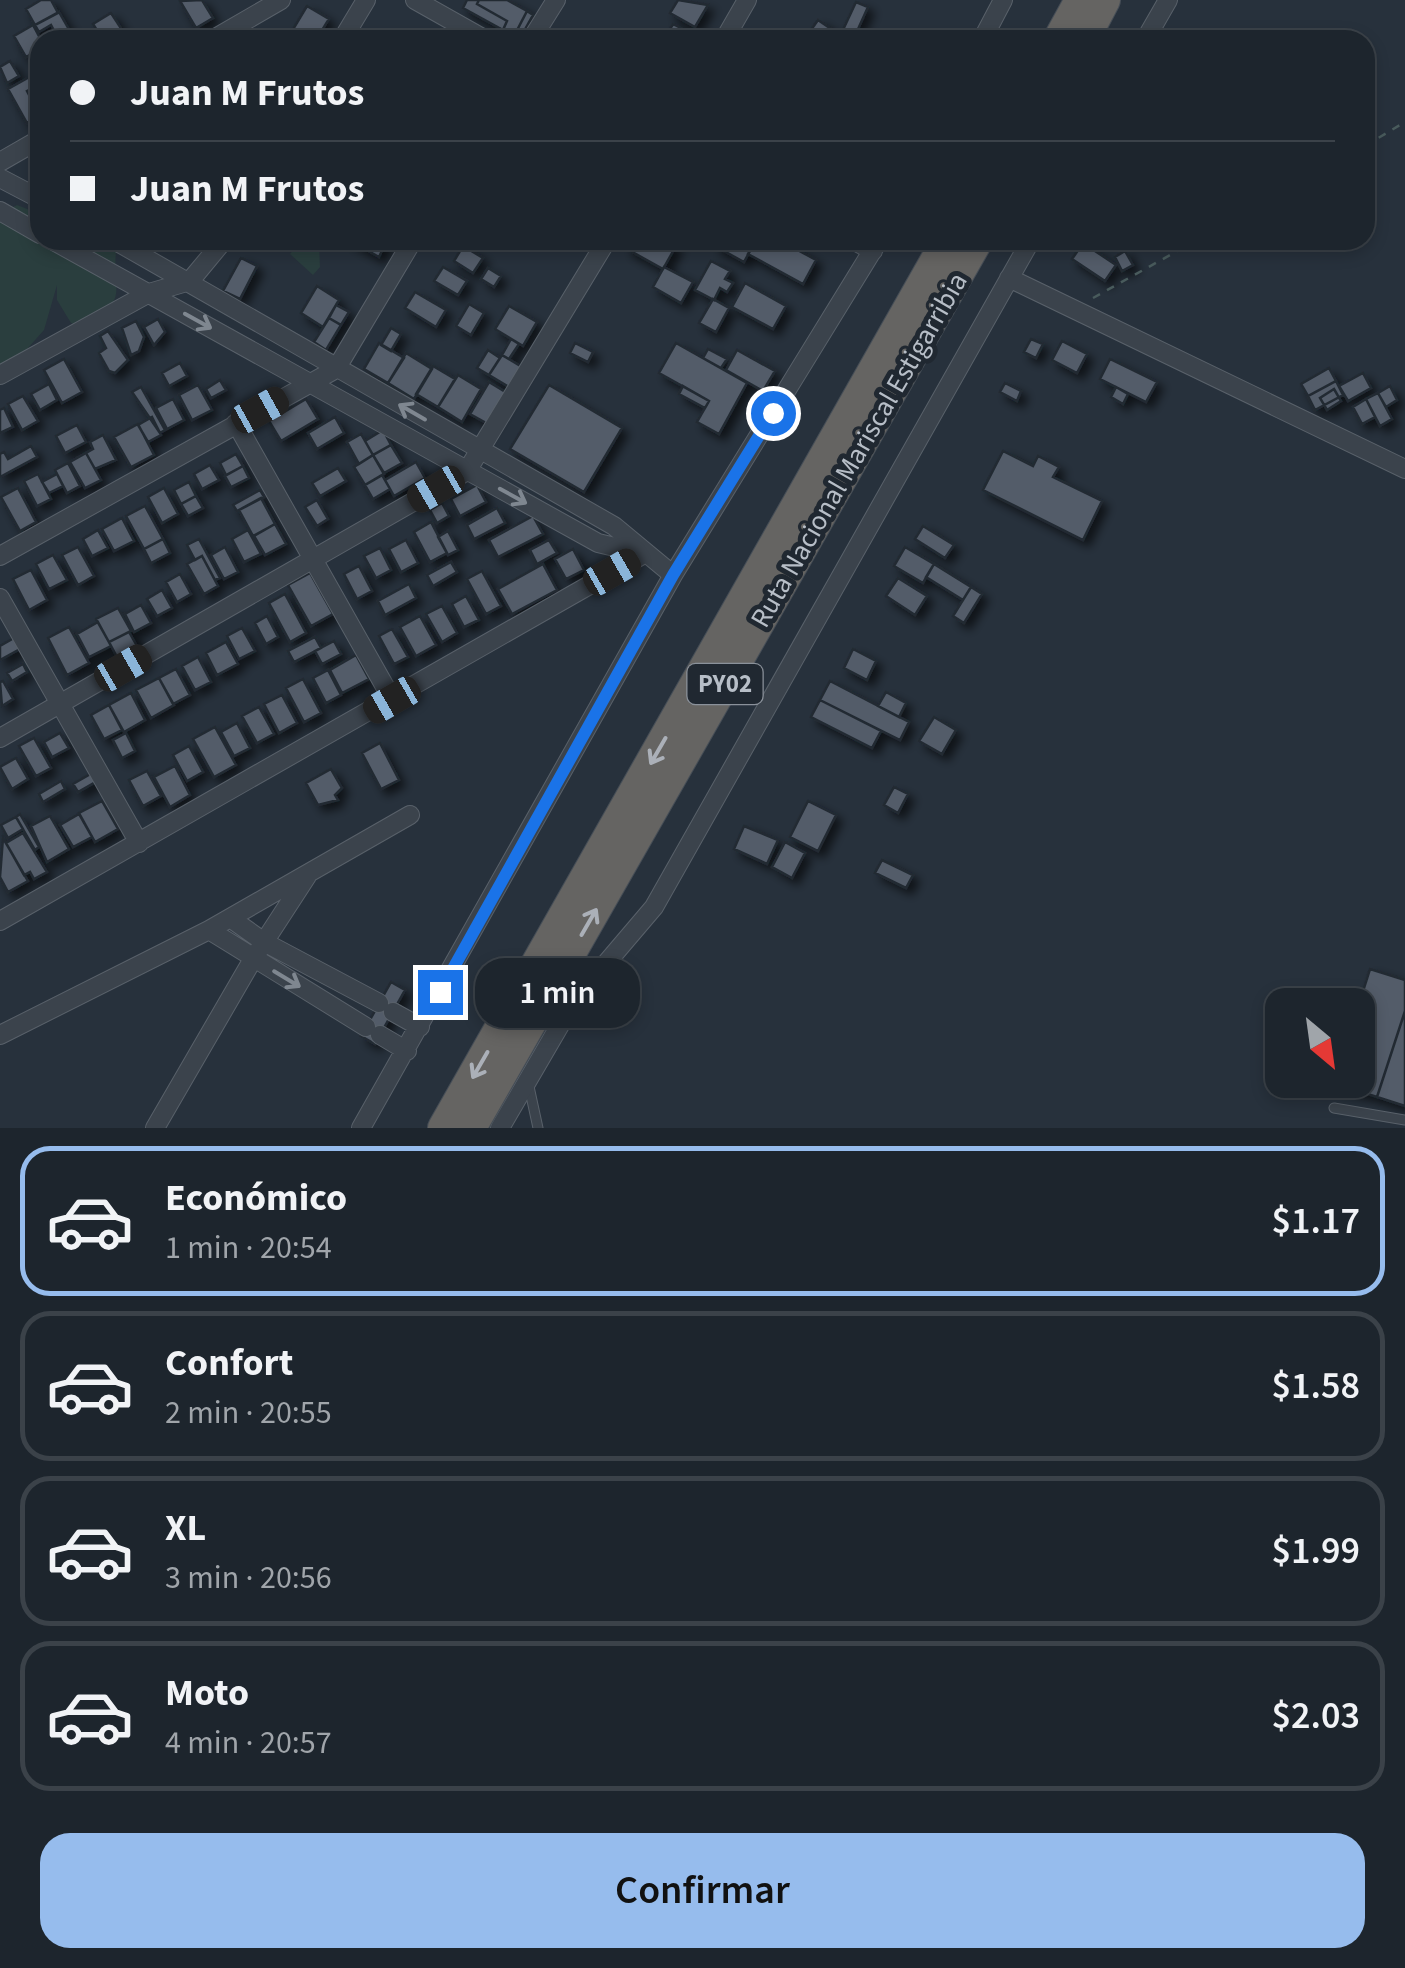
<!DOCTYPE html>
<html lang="es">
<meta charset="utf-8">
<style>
body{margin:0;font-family:"Source Sans 3",sans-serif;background:#252d35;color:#f1f3f6;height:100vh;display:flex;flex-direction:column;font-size:38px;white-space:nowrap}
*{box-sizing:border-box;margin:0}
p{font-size:32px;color:#a0a5aa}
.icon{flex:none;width:55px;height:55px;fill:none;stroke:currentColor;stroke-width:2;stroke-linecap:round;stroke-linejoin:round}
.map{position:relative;height:1128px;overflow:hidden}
.drawer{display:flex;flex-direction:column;background:#1d252d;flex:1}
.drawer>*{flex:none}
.top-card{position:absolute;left:30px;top:30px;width:1345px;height:220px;border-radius:30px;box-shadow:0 5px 15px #0003,0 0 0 2px #3b4249;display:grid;align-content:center;height:220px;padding:0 40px;background:#1d252d}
.needle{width:65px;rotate:151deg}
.fabs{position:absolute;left:1265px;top:988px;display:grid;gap:20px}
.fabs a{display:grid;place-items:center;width:110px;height:110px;border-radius:20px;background:#1d252d;box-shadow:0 5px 15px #0003,0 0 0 2px #3b4249;font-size:50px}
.end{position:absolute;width:45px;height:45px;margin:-22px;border:12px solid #1a73e8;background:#fff;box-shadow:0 0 0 5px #fff}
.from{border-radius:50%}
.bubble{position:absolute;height:70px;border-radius:30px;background:#1d252d;box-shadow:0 5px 15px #0003,0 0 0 2px #3b4249;font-size:32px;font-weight:600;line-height:70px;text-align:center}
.car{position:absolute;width:30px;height:60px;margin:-30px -15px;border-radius:12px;box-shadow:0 0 8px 2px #0007;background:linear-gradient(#222 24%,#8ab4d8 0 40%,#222 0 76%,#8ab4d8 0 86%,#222 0)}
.top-card b{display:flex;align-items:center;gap:35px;height:95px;font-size:38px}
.top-card b+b{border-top:2px solid #3b4249}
.top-card i{width:25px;height:25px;background:#f1f3f6}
ul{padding:18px 0 0;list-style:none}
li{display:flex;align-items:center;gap:30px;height:150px;margin:0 20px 15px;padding:0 20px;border:5px solid #3b4249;border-radius:30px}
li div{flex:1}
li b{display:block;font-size:38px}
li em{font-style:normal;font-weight:600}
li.current{border-color:#96bced}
li>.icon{width:90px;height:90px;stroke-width:1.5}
.primary-button{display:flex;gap:20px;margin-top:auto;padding:20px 40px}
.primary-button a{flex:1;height:115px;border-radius:30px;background:#96bced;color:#111;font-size:40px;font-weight:600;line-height:115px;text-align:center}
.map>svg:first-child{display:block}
.green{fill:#2a3e3e}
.building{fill:#535c69;stroke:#222a33;stroke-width:2.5;filter:url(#shadow)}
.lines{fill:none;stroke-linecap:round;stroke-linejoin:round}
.service-casing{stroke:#59616a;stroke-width:11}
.minor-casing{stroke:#59616a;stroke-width:20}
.trunk-casing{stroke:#464e57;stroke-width:32}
.path{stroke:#495b5c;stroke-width:2.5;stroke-dasharray:8 8;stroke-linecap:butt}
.service{stroke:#3b434c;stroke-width:9}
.minor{stroke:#3b434c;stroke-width:18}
.trunk{stroke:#656462;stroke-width:30}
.oneway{stroke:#7f8790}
.oneway2{stroke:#abb0b8}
.route{stroke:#1a73e8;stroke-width:12}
.labels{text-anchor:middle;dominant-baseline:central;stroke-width:10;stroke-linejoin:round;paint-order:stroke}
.shield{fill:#202831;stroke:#8a919a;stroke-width:2.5}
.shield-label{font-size:25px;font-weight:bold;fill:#b7bec7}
.street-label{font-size:28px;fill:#b7bec7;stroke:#202831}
</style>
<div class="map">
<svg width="1405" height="1128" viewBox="0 0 1405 1128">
<defs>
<filter id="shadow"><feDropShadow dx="6" dy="6" stdDeviation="5" flood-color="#0009"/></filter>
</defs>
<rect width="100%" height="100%" fill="#27313c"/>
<path class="green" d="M 17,205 L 40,214 L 40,240 L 97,240 L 116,251 C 112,298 131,298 81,326 L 71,323 L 57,300 L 57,285 L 44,330 L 12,366 L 0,367 L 0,214 Z
M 301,240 L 319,244 L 320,267 L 313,275 L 290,254 Z"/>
<path class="building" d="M 41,0 L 51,0 L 58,13 L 35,25 L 26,9 Z
M 202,0 L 213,18 L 196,28 L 180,1 Z
M 467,0 L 479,0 L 477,4 L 507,21 L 503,30 L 463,8 Z
M 479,0 L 507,0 L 527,11 L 514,36 L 503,30 L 507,21 L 477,4 Z
M 678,0 L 708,5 L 695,27 L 670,13 Z
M 856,2 L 868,7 L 854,38 L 842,32 Z
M 307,6 L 329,19 L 316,40 L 295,40 L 289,36 Z
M 527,11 L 533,15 L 519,40 L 498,35 L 501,29 L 514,36 Z
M 59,12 L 75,40 L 59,40 L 51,25 L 39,32 L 35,25 Z
M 111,13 L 128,39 L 127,40 L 103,40 L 93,24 Z
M 818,20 L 834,31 L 828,40 L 804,40 Z
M 673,24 L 688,32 L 684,40 L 667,34 Z
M 33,25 L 41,40 L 40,49 L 26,57 L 14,36 Z
M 10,61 L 19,76 L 7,83 L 0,67 Z
M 33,75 L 38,85 L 27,91 L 40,116 L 27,123 L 8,89 Z
M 349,240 L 387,240 L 379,257 Z
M 631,240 L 664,240 L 676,246 L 663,269 L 627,249 Z
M 719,240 L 756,240 L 744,262 L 715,246 Z
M 756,240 L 779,240 L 816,260 L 803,284 L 748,254 Z
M 1083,243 L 1116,265 L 1105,281 L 1072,259 Z
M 463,246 L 483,258 L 473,273 L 454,261 Z
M 1125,251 L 1133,265 L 1122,271 L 1115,257 Z
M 241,258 L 257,266 L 240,299 L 223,291 Z
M 711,261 L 730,271 L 725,279 L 733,283 L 727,292 L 720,288 L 714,300 L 695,290 Z
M 443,267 L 467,281 L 458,295 L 434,281 Z
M 664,267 L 693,282 L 681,303 L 653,287 Z
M 488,268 L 501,276 L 494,287 L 481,279 Z
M 745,283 L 786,306 L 773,329 L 732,307 Z
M 317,286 L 339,300 L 323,327 L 301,313 Z
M 415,292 L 446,310 L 436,327 L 405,308 Z
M 713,299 L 729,308 L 716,332 L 699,323 Z
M 469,304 L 484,313 L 471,335 L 456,326 Z
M 336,305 L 349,312 L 341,325 L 329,318 Z
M 509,306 L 537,322 L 523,346 L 495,329 Z
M 329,318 L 341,325 L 326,350 L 314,342 Z
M 158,319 L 165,332 L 154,345 L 144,327 Z
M 136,321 L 144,337 L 139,351 L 131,355 L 122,328 Z
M 391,328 L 401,334 L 391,351 L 381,345 Z
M 108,331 L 128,360 L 115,373 L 109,371 L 99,353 L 106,348 L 100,336 Z
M 511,339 L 519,344 L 509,359 L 502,355 Z
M 1031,339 L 1043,344 L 1036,358 L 1024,352 Z
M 1062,341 L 1087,354 L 1077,373 L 1052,360 Z
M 379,343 L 404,358 L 388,383 L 364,369 Z
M 575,343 L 593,352 L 588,362 L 570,353 Z
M 676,343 L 747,383 L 719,434 L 697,422 L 709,401 L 659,373 Z
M 708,349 L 727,359 L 721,368 L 703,358 Z
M 488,350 L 500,358 L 489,375 L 477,368 Z
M 737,350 L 775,371 L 763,391 L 726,370 Z
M 406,353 L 432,369 L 414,399 L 388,383 Z
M 502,355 L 522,367 L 509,387 L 489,375 Z
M 64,359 L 82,392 L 62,403 L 44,370 Z
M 1110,359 L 1157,382 L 1146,402 L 1100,379 Z
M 180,363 L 187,376 L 169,386 L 162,373 Z
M 433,366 L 455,379 L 438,407 L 416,394 Z
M 1329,368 L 1336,381 L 1308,396 L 1301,384 Z
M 1363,373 L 1371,388 L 1348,401 L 1339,386 Z
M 458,375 L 481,389 L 462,422 L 438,407 Z
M 220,380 L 226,390 L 211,398 L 206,389 Z
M 1336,381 L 1343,395 L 1315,410 L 1308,396 Z
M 489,382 L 507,393 L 488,424 L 470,414 Z
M 1005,383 L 1021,391 L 1017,401 L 1000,392 Z
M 49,384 L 57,400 L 40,410 L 31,394 Z
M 198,385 L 212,410 L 192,420 L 179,395 Z
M 549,385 L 622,428 L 584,492 L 510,449 Z
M 683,386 L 709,401 L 705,408 L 679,394 Z
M 1390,386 L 1397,400 L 1386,407 L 1378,393 Z
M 141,387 L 165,430 L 160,433 L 132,392 Z
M 1116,387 L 1128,394 L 1123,404 L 1111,397 Z
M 1334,389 L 1341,401 L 1327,410 L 1320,398 Z
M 1378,393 L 1392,419 L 1380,426 L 1366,399 Z
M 23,396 L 38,421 L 22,430 L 8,404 Z
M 173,399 L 184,420 L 167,429 L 156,408 Z
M 306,399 L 318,419 L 281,441 L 269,421 Z
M 1366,399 L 1375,417 L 1362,424 L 1353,407 Z
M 4,408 L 13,427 L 0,433 L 0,410 Z
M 152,417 L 161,435 L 148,442 L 138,425 Z
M 335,417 L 344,433 L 317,449 L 308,433 Z
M 138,424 L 154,455 L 131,467 L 114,437 Z
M 77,425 L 86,442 L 65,453 L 56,436 Z
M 383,430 L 391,445 L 373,455 L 365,441 Z
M 361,434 L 373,455 L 359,464 L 347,442 Z
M 103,435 L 116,460 L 95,469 L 86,453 L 93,449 L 90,442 Z
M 391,445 L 402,463 L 384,473 L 373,455 Z
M 31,446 L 37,457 L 0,477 L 0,454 L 4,452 L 8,459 Z
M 1003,451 L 1033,466 L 1038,456 L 1059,467 L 1053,477 L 1102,501 L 1083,540 L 983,490 Z
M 86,453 L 101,480 L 85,488 L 70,462 Z
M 236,454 L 243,466 L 226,475 L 220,463 Z
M 373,455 L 384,474 L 365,485 L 354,467 Z
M 416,462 L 425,478 L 394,496 L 385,480 Z
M 68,463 L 80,486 L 67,493 L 55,470 Z
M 210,465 L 219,480 L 202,489 L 194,474 Z
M 243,466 L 249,478 L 231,487 L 225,476 Z
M 338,468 L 346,481 L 320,496 L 312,483 Z
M 38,474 L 51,499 L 37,506 L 24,481 Z
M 57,474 L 63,486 L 49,493 L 42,482 Z
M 382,475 L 390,489 L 373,499 L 365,485 Z
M 189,482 L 196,496 L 181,504 L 174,490 Z
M 477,485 L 486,502 L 460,516 L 451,499 Z
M 18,488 L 36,522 L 20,531 L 1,497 Z
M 164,488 L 178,514 L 162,523 L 148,497 Z
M 260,490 L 264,497 L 237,511 L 233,505 Z
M 196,496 L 203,508 L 188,516 L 181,504 Z
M 261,498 L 275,524 L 253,536 L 239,510 Z
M 317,500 L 328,519 L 317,526 L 305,507 Z
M 442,503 L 449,516 L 437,523 L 430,510 Z
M 145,506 L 163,539 L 144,549 L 126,516 Z
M 497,508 L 505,523 L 474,539 L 467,525 Z
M 533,516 L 543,534 L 498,557 L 489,540 Z
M 122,518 L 134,541 L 114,551 L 102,529 Z
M 431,522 L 447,553 L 430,562 L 414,532 Z
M 275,524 L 286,544 L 265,555 L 254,536 Z
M 923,526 L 954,545 L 945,558 L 915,539 Z
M 98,530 L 108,548 L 92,556 L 83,539 Z
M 248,530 L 261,554 L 244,562 L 232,539 Z
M 448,531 L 458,550 L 448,555 L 438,537 Z
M 163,539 L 170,553 L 151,563 L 144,549 Z
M 199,539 L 220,578 L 215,580 L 202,556 L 195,560 L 187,545 Z
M 406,540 L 418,563 L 401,572 L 389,549 Z
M 549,540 L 557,553 L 537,564 L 530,550 Z
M 78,547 L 94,576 L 78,585 L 62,555 Z
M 225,547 L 238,572 L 224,579 L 211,555 Z
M 905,547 L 934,564 L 923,583 L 894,566 Z
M 380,548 L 391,570 L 376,578 L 364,556 Z
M 573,549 L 584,570 L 566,579 L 555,559 Z
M 53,555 L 67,580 L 49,589 L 36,564 Z
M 202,556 L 218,586 L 204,594 L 187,564 Z
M 451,562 L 457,572 L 433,586 L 427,575 Z
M 543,564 L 557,590 L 512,614 L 498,589 Z
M 934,564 L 971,587 L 963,600 L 926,577 Z
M 359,566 L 372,591 L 357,599 L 344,574 Z
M 31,570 L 47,600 L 29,610 L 13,579 Z
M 482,571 L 501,606 L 486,614 L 467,579 Z
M 310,573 L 333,614 L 311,626 L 288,585 Z
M 180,574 L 191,594 L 177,602 L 166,582 Z
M 898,578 L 927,596 L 915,615 L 886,596 Z
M 409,584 L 416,598 L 385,615 L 378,601 Z
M 971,587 L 982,594 L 964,623 L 953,616 Z
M 162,590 L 172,608 L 157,616 L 147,599 Z
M 285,594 L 306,633 L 290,642 L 269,603 Z
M 466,596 L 479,620 L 464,627 L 452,604 Z
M 141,605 L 151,623 L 134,632 L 125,614 Z
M 442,606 L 457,633 L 442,642 L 426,614 Z
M 118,608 L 131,631 L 109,642 L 96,619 Z
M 267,616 L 278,637 L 266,644 L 255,623 Z
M 420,616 L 436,645 L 416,656 L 400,627 Z
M 98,622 L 111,646 L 89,657 L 77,634 Z
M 69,627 L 89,663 L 67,675 L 48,638 Z
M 242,628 L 255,651 L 239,659 L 227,636 Z
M 392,629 L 408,657 L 394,664 L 379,636 Z
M 129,632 L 137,646 L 117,657 L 109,642 Z
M 315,637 L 321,648 L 294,662 L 288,651 Z
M 14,638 L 20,649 L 0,660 L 0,646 Z
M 334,641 L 341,654 L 322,664 L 315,651 Z
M 226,642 L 238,664 L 217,675 L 206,653 Z
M 853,649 L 876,661 L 867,680 L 844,668 Z
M 356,655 L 369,679 L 342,693 L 330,670 Z
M 198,657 L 211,682 L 195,690 L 182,666 Z
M 23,664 L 27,672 L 12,681 L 7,673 Z
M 176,669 L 190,695 L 173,704 L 159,678 Z
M 328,670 L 341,695 L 326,703 L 313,678 Z
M 159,678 L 174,705 L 151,718 L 136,690 Z
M 303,679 L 321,713 L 304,722 L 286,688 Z
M 3,681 L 13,699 L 2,706 L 0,682 Z
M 830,681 L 909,722 L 900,740 L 820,700 Z
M 886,692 L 906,703 L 899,717 L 878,706 Z
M 131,693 L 145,720 L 124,732 L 109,705 Z
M 282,695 L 297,723 L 279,733 L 264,704 Z
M 820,700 L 881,731 L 872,748 L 811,717 Z
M 109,705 L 122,730 L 104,739 L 91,715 Z
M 259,707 L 274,734 L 257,743 L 242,716 Z
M 934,717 L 956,730 L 942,754 L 919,741 Z
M 237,723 L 250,748 L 234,756 L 221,732 Z
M 215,727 L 236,765 L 214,777 L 193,739 Z
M 60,733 L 69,748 L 52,757 L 44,742 Z
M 126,733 L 135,751 L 122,758 L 113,740 Z
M 34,738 L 51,768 L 36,776 L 19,746 Z
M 380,743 L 399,780 L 381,789 L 362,753 Z
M 189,746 L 203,772 L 187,781 L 173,755 Z
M 16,758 L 28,779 L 12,789 L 0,767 Z
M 175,766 L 190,795 L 170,807 L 154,777 Z
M 331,769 L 342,788 L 335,795 L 338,800 L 318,805 L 306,783 Z
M 147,771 L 161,796 L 143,806 L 129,780 Z
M 94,772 L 99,780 L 78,792 L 73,784 Z
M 61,781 L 65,789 L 43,802 L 39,794 Z
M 894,787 L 908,794 L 898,813 L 884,805 Z
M 102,801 L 118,829 L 95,842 L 79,813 Z
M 808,801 L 836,815 L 818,851 L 790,837 Z
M 20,814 L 39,847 L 35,850 L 16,817 Z
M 79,814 L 92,837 L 73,847 L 60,825 Z
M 50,816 L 69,849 L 47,862 L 31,826 Z
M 16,817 L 23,829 L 8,838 L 1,825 Z
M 744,826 L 778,840 L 767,864 L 734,849 Z
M 23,833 L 47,872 L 34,879 L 30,872 L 24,875 L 6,843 Z
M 3,838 L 28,881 L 8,892 L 0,877 Z
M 785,842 L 805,853 L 792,878 L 772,867 Z
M 882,860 L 913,875 L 906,888 L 875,873 Z
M 1370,969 L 1405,980 L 1405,1011 L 1377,1097 L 1333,1083 L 1358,1080 L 1358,1007 Z
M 391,982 L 405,990 L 375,1044 L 361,1036 Z
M 1405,1011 L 1405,1106 L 1377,1097 Z"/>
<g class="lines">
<defs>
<path id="service" d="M 528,1082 L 538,1128
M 1334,1108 L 1405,1120"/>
<path id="minor" d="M 415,0 L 486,40
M 212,40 L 281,0
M 342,40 L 366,0
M 531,40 L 556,0
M 724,40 L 747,0
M 982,40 L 1003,0
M 1145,40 L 1168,0
M 0,162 L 40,139
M 0,178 L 40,199
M 0,211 L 40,234
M 52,240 L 598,543 L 644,554
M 114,240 L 614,526 L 673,575
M 853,240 L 873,251
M 1009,278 L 1405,469
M 0,375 L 149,293 L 190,281 L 224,240
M 236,423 L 392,699
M 0,556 L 336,369 L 413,240
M 0,598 L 139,843
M 0,738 L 467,471 L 607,240
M 230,918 L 264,942 L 379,1003
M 0,921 L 644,554
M 209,930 L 366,1027
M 393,1012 L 420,1027
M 0,1035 L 209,930 L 410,815
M 380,1035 L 407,1051
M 155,1128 L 253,959 L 307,876
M 361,1128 L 673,575 L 879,240
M 500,1128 L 574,1001 L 654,907 L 1031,240"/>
<path id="trunk" d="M 1058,40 L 1080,0
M 1084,40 L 1105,0
M 443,1128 L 947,240
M 471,1128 L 978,240"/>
</defs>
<use href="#service" class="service-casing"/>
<use href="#minor" class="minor-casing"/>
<use href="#trunk" class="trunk-casing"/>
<path class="path" d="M 1365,146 L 1405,122
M 1093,298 L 1197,240"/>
<use href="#service" class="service"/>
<use href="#minor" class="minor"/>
<use href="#trunk" class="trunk"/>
</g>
<defs><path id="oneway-shaft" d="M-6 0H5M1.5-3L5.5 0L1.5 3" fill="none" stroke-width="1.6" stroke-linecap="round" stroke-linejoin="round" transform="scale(2.5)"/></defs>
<g class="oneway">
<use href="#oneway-shaft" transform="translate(198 321) rotate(29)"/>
<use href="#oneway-shaft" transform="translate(412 412) rotate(-150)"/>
<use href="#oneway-shaft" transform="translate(513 496) rotate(29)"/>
<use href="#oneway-shaft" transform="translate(287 979) rotate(31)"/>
</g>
<g class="oneway2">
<use href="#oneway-shaft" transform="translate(658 751) rotate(120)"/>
<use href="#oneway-shaft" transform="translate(589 922) rotate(-60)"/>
<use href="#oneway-shaft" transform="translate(480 1065) rotate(120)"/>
</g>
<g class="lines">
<path class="route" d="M 440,992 L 673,575 L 773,413"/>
</g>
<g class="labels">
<rect class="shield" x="687.5" y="664" width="75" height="40" rx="8"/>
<g class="shield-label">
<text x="725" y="684">PY02</text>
</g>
<g class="street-label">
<text transform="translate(859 450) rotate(-60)">Ruta Nacional Mariscal Estigarribia</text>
</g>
</g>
</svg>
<div class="fabs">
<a><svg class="needle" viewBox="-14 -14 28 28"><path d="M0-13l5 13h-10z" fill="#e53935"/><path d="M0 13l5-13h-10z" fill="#a0a5aa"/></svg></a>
</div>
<i class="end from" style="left:773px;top:413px"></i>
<i class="end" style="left:440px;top:992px"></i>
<div class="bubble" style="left:475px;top:958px;width:165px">1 min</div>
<i class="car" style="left:260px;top:410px;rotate:61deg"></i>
<i class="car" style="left:436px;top:489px;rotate:240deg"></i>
<i class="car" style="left:612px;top:572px;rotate:60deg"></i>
<i class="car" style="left:123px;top:668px;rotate:60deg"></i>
<i class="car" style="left:392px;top:700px;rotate:240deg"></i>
<div class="top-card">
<b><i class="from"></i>Juan M Frutos</b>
<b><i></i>Juan M Frutos</b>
</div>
</div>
<section class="drawer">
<ul>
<li class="current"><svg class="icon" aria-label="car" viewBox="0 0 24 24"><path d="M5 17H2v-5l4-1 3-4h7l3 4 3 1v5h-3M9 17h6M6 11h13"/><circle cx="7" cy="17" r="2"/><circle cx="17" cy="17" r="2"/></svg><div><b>Económico</b><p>1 min · 20:54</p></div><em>$1.17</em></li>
<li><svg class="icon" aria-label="car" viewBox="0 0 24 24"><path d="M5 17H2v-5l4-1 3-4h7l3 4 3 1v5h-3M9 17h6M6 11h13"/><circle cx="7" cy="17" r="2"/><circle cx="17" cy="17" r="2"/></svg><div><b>Confort</b><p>2 min · 20:55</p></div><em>$1.58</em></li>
<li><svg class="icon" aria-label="car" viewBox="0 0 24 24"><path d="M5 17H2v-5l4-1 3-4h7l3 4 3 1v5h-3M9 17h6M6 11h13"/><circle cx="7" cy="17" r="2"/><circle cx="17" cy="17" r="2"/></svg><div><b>XL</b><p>3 min · 20:56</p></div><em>$1.99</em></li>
<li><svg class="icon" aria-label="car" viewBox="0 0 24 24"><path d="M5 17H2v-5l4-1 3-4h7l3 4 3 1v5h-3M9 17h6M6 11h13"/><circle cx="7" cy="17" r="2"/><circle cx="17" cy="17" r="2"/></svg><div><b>Moto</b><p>4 min · 20:57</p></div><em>$2.03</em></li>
</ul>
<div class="primary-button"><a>Confirmar</a></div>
</section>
